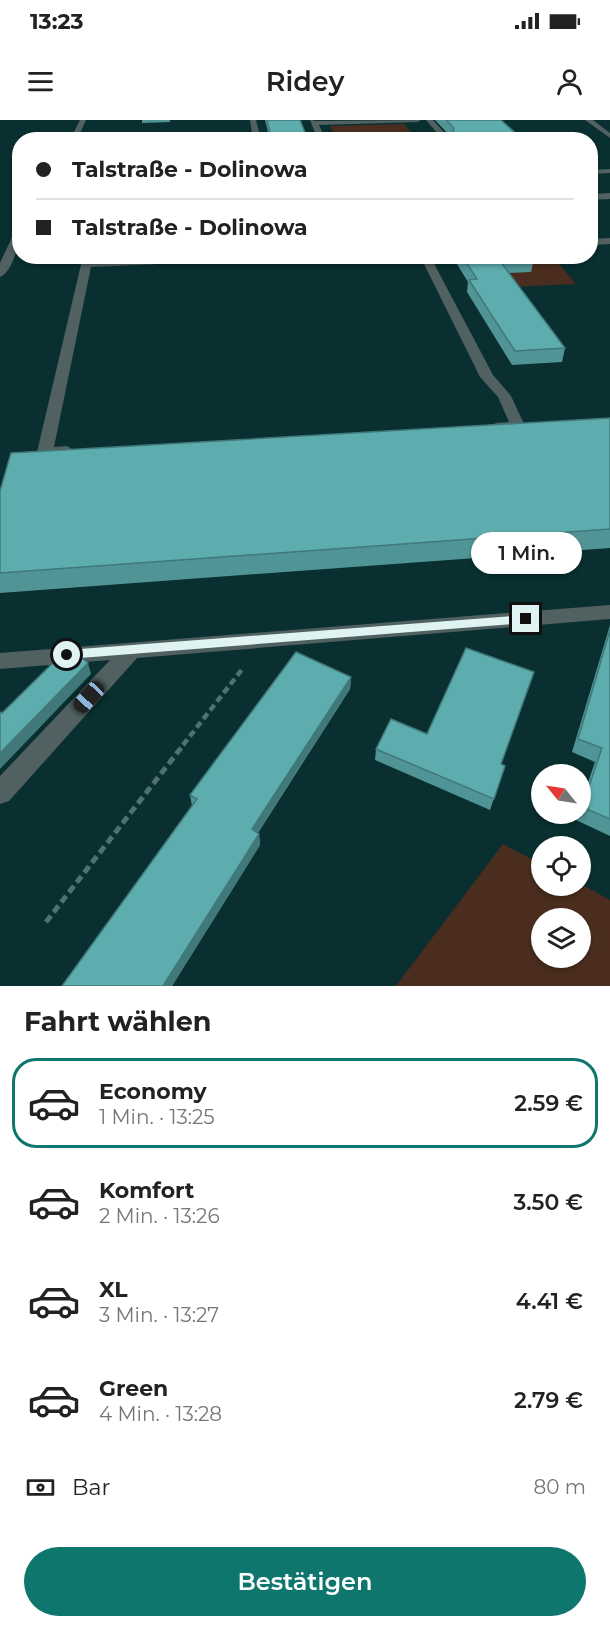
<!DOCTYPE html>
<html lang="de">
<meta charset="utf-8">
<style>
body{margin:0;font-family:Montserrat,sans-serif;background:#f2f2f2;color:#222;height:100vh;display:flex;flex-direction:column;font-size:22px;white-space:nowrap}
*{box-sizing:border-box;margin:0}
p{font-size:20px;color:#767676}
.icon{flex:none;width:33px;height:33px;fill:none;stroke:currentColor;stroke-width:2;stroke-linecap:round;stroke-linejoin:round}
.map{position:relative;height:866px;overflow:hidden}
.panel{display:flex;flex-direction:column;background:#fff;flex:1}
.panel>*{flex:none}
.top-card{position:absolute;left:12px;top:12px;width:586px;height:132px;border-radius:24px;box-shadow:0 2px 4px #0004;display:grid;align-content:center;height:132px;padding:0 24px;background:#fff}
.needle{width:39px;rotate:300deg}
.tools{position:absolute;left:531px;top:644px;display:grid;gap:12px}
.tools a{display:grid;place-items:center;width:60px;height:60px;border-radius:50%;background:#fff;box-shadow:0 2px 4px #0004;font-size:30px}
.end{position:absolute;width:27px;height:27px;margin:-14px;border:8px solid #dff3f3;background:#111;box-shadow:0 0 0 3px #111}
.from{border-radius:50%}
.bubble{position:absolute;height:42px;border-radius:21px;background:#fff;box-shadow:0 2px 4px #0004;font-size:20px;font-weight:600;line-height:42px;text-align:center}
.car{position:absolute;width:18px;height:36px;margin:-18px -9px;border-radius:8px;box-shadow:0 0 4px 2px #0007;background:linear-gradient(#222 24%,#8ab4d8 0 40%,#222 0 76%,#8ab4d8 0 86%,#222 0)}
.top-card b{display:flex;align-items:center;gap:21px;height:57px;font-size:22px}
.top-card b+b{border-top:2px solid #e0e0e0}
.top-card i{width:15px;height:15px;background:#222}
ul{padding:0;list-style:none}
li{display:flex;align-items:center;gap:18px;height:90px;margin:0 12px 9px;padding:0 12px;border:3px solid transparent;border-radius:24px}
li div{flex:1}
li b{display:block;font-size:22px}
li em{font-style:normal;font-weight:600}
li.active{border-color:#0f766e}
li>.icon{width:54px;height:54px;stroke-width:1.5}
h2{padding:0 24px;font-size:27px;line-height:72px}
.pay{display:flex;align-items:center;gap:15px;height:66px;padding:0 24px;font-size:22px}
.pay p{margin-inline-start:auto}
.button{display:flex;gap:12px;margin-top:auto;padding:12px 24px}
.button a{flex:1;height:69px;border-radius:36px;background:#0f766e;color:#fff;font-size:24px;font-weight:600;line-height:69px;text-align:center}
.status{display:flex;justify-content:space-between;align-items:center;height:42px;padding:0 30px;background:#fff;direction:ltr}
.status svg{height:16px;fill:currentColor}
header{display:flex;justify-content:space-between;align-items:center;height:78px;padding:0 24px;background:#fff;font-size:27px;font-weight:600}
.map>svg:first-child{display:block}
.green{fill:#4a2d1e;fill-rule:evenodd}
.lines{fill:none;stroke-linecap:round;stroke-linejoin:round}
.path-far1{stroke:#517171;stroke-width:4.5;stroke-dasharray:7 4;stroke-linecap:butt}
.path{stroke:#517171;stroke-width:5;stroke-dasharray:8 4.5;stroke-linecap:butt}
.minor{fill:#516060;fill-rule:evenodd}
.wall{fill:#509496}
.shaded-wall{fill:#41787a}
.building{fill:#5dacae;stroke:#41787a;stroke-width:1.5}
.route{fill:#dff3f3}
</style>
<div class="status"><b>13:23</b><svg viewBox="0 0 49 12"><path d="M0 12V9h3v3zM5 12V6h3v6zM10 12V3h3v9zM15 12V0h3v12zM26 1h20v11H26zM47 4h2v5h-2z"/></svg></div>
<header><svg class="icon" aria-label="menu" viewBox="0 0 24 24"><path d="M4 6h16M4 12h16M4 18h16"/></svg>Ridey<svg class="icon" aria-label="person" viewBox="0 0 24 24"><circle cx="12" cy="8" r="4"/><path d="M4 21q1-7 8-7t8 7"/></svg></header>
<div class="map">
<svg width="610" height="866" viewBox="0 0 610 866">
<rect width="100%" height="100%" fill="#0a2f30"/>
<path class="green" d="M 404,4 L 415,17 L 337,19 L 330,6 Z
M 486,137 L 553,137 L 576,164 L 508,167 Z
M 503,724 L 541,744 L 542,765 L 581,764 L 610,780 L 610,866 L 396,866 ZM 542,798 L 580,798 L 580,837 L 542,837 Z"/>
<g class="lines">
<path class="path-far1" d="M 183,625 L 244,547"/>
<path class="path" d="M 46,802 L 184,624"/>
<path class="minor" d="M 80,0 L 86,0 L 77,20 L 70,20 Z
M 250,0 L 256,0 L 261,20 L 253,20 Z
M 310,0 L 317,1 L 421,0 L 418,2 L 319,5 L 326,20 L 318,20 Z
M 426,0 L 433,0 L 451,20 L 443,20 Z
M 585,0 L 593,0 L 610,13 L 610,18 Z
M 610,49 L 610,53 L 591,54 L 591,50 Z
M 610,73 L 610,79 L 591,80 L 591,74 Z
M 20,108 C 20,121 13,152 0,157 L 0,143 L 15,111 Z
M 610,118 L 610,124 L 591,125 L 591,119 Z
M 83,136 L 93,136 L 92,141 L 189,136 L 280,136 L 275,139 L 91,147 L 54,327 L 67,326 L 75,331 C 68,338 44,340 37,332 Z
M 420,136 L 430,136 L 493,255 L 511,276 L 525,306 L 523,309 L 496,311 L 489,307 L 496,303 L 509,302 L 498,277 L 480,257 Z
M 610,485 L 610,499 L 137,538 L 9,681 L 0,684 L 0,656 L 110,540 L 0,549 L 0,533 Z"/>
</g>
<path class="wall" d="M 142,0 L 170,0 L 170,2 L 142,3 Z
M 265,0 L 300,0 L 308,20 L 270,20 Z
M 435,0 L 501,0 L 523,20 L 452,20 L 452,18 Z
M 100,136 L 136,136 L 100,138 Z
M 452,136 L 531,136 L 534,139 L 531,152 L 509,153 L 565,228 L 562,242 L 512,245 L 467,172 L 468,162 Z
M 610,298 L 610,428 L 0,473 L 0,371 Z
M 610,505 L 610,716 L 576,700 L 578,693 L 580,693 L 580,686 L 595,642 L 572,632 Z
M 351,557 L 350,569 L 258,713 L 259,714 L 260,725 L 172,866 L 62,866 L 192,686 L 190,675 Z
M 376,629 L 501,645 L 505,646 L 490,690 L 375,640 Z"/>
<path class="shaded-wall" d="M 88,543 L 91,554 L 0,649 L 0,633 Z
M 351,557 L 350,569 L 253,720 L 252,709 Z
M 259,714 L 260,725 L 172,866 L 163,866 Z"/>
<path class="building" d="M 267,0 L 300,0 L 308,20 L 272,20 Z
M 446,0 L 501,0 L 523,20 L 459,20 L 453,12 L 454,8 Z
M 462,136 L 531,136 L 534,139 L 500,141 L 565,228 L 515,231 L 469,160 L 477,159 Z
M 610,298 L 610,409 L 0,453 L 0,371 L 11,333 Z
M 610,510 L 610,699 L 582,687 L 602,628 L 578,619 Z
M 466,528 L 534,552 L 501,644 L 505,646 L 494,679 L 376,629 L 391,599 L 427,614 Z
M 296,532 L 351,557 L 252,709 L 259,714 L 163,866 L 62,866 L 197,679 L 190,675 Z
M 78,534 L 88,543 L 0,633 L 0,592 L 2,593 L 61,535 Z"/>
<path class="route" d="M 526,495 L 531,499 L 526,503 L 67,539 L 61,535 L 67,530 Z"/>
</svg>
<div class="tools">
<a><svg class="needle" viewBox="-14 -14 28 28"><path d="M0-13l5 13h-10z" fill="#e53935"/><path d="M0 13l5-13h-10z" fill="#767676"/></svg></a>
<a><svg class="icon" aria-label="locate" viewBox="0 0 24 24"><circle cx="12" cy="12" r="6"/><path d="M12 2v4M12 18v4M2 12h4M18 12h4"/></svg></a>
<a><svg class="icon" aria-label="layers" viewBox="0 0 24 24"><path d="M12 4l9 5-9 5-9-5zM3 14l9 5 9-5"/></svg></a>
</div>
<i class="end from" style="left:67px;top:535px"></i>
<i class="end" style="left:526px;top:499px"></i>
<div class="bubble" style="left:471px;top:412px;width:111px">1 Min.</div>
<i class="car" style="left:89px;top:577px;rotate:223deg"></i>
<div class="top-card">
<b><i class="from"></i>Talstraße - Dolinowa</b>
<b><i></i>Talstraße - Dolinowa</b>
</div>
</div>
<section class="panel">
<h2>Fahrt wählen</h2>
<ul>
<li class="active"><svg class="icon" aria-label="car" viewBox="0 0 24 24"><path d="M5 17H2v-5l4-1 3-4h7l3 4 3 1v5h-3M9 17h6M6 11h13"/><circle cx="7" cy="17" r="2"/><circle cx="17" cy="17" r="2"/></svg><div><b>Economy</b><p>1 Min. · 13:25</p></div><em>2.59 €</em></li>
<li><svg class="icon" aria-label="car" viewBox="0 0 24 24"><path d="M5 17H2v-5l4-1 3-4h7l3 4 3 1v5h-3M9 17h6M6 11h13"/><circle cx="7" cy="17" r="2"/><circle cx="17" cy="17" r="2"/></svg><div><b>Komfort</b><p>2 Min. · 13:26</p></div><em>3.50 €</em></li>
<li><svg class="icon" aria-label="car" viewBox="0 0 24 24"><path d="M5 17H2v-5l4-1 3-4h7l3 4 3 1v5h-3M9 17h6M6 11h13"/><circle cx="7" cy="17" r="2"/><circle cx="17" cy="17" r="2"/></svg><div><b>XL</b><p>3 Min. · 13:27</p></div><em>4.41 €</em></li>
<li><svg class="icon" aria-label="car" viewBox="0 0 24 24"><path d="M5 17H2v-5l4-1 3-4h7l3 4 3 1v5h-3M9 17h6M6 11h13"/><circle cx="7" cy="17" r="2"/><circle cx="17" cy="17" r="2"/></svg><div><b>Green</b><p>4 Min. · 13:28</p></div><em>2.79 €</em></li>
</ul>
<div class="pay"><svg class="icon" aria-label="cash" viewBox="0 0 24 24"><path d="M3 7h18v10H3z"/><circle cx="12" cy="12" r="2"/></svg>Bar<p>80 m</p></div>
<div class="button"><a>Bestätigen</a></div>
</section>
